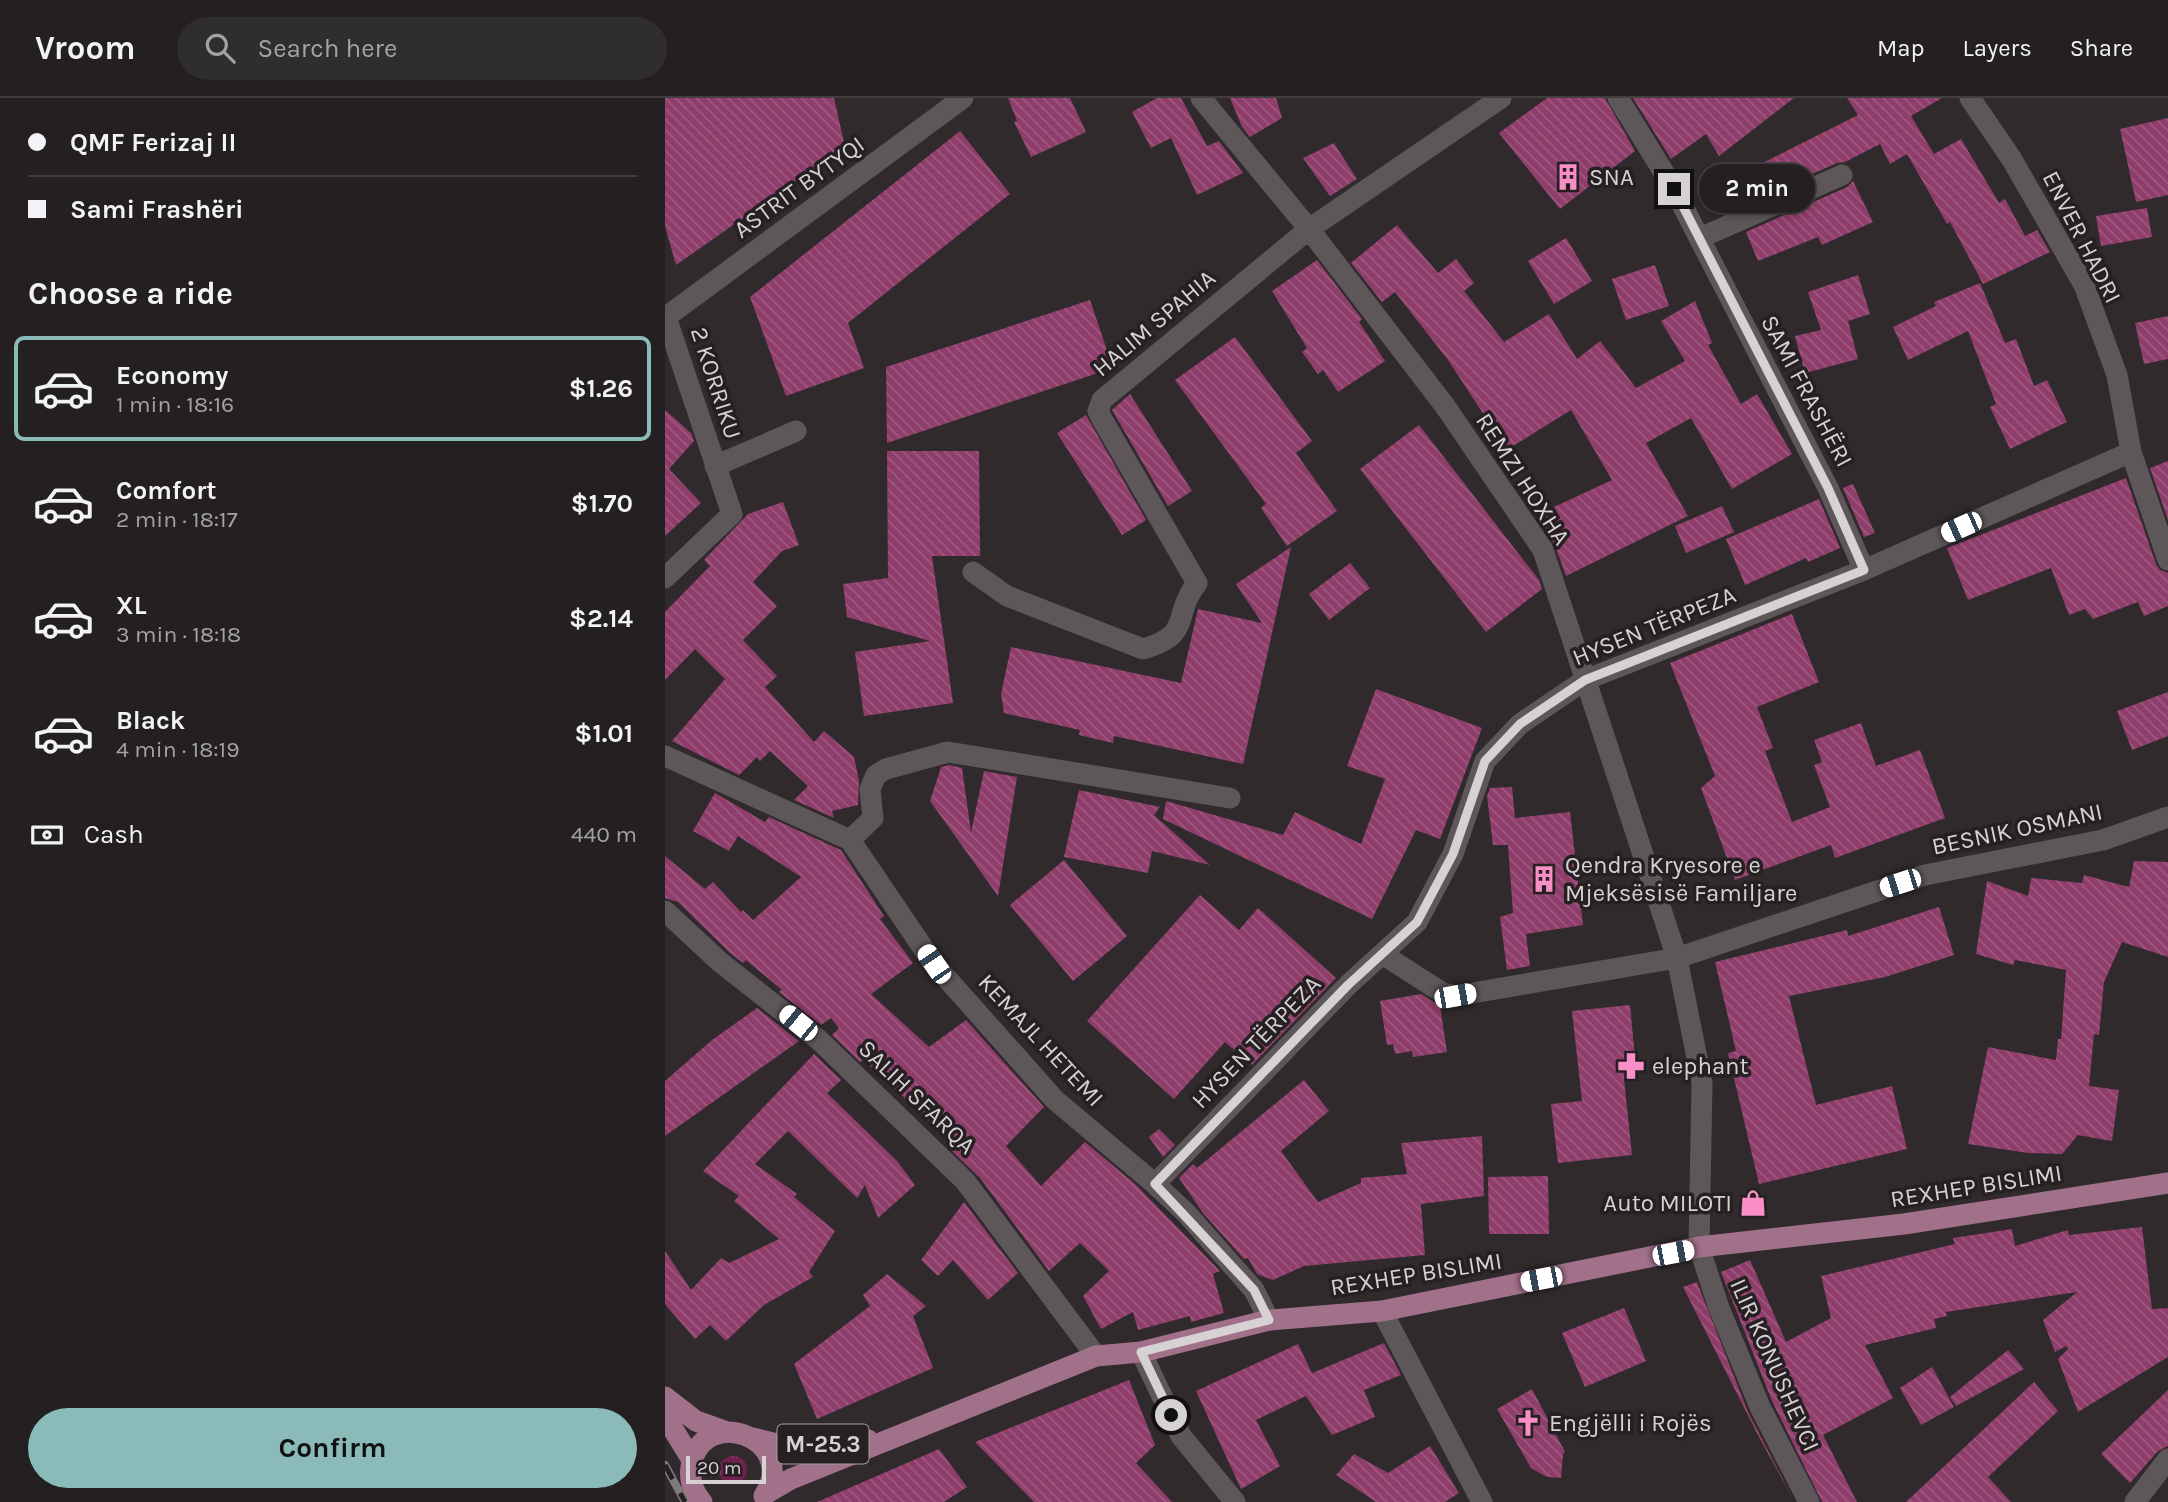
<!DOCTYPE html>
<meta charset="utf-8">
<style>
body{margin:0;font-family:Karla,sans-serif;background:#302d2e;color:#f1f3f6;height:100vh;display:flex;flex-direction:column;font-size:26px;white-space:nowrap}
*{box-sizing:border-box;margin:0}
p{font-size:23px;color:#a3a3a5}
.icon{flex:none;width:38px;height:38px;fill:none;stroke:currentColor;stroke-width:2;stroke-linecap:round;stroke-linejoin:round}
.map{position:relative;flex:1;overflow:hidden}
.panel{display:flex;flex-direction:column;background:#242021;width:665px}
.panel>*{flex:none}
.hud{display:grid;align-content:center;height:154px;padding:0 28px;background:#242021}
.scale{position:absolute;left:21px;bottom:18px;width:80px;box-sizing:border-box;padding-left:7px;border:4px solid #d6d2d4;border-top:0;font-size:19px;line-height:24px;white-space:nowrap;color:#d6d2d4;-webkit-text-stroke:5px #262023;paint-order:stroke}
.end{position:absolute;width:32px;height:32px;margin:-16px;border:9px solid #d6d2d4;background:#111;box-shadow:0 0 0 4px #111}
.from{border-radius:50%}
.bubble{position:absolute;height:49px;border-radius:24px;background:#242021;box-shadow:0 4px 10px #0003,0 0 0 2px #413e3f;font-size:23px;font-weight:700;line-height:49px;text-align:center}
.car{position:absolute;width:21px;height:42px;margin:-21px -10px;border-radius:9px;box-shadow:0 0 5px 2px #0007;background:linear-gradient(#fff 24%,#345 0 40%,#fff 0 76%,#345 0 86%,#fff 0)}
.hud b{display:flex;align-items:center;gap:24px;height:66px;font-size:26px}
.hud b+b{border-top:2px solid #413e3f}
.hud i{width:18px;height:18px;background:#f1f3f6}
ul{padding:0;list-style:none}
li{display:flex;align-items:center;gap:21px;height:105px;margin:0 14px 10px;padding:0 14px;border:4px solid transparent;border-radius:10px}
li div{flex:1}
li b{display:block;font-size:26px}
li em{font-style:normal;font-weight:700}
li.current{border-color:#8bbbb9}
li>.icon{width:63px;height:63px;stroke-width:1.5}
h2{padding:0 28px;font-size:32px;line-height:84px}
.pay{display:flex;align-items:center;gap:18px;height:77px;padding:0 28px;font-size:26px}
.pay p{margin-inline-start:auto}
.primary-button{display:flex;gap:14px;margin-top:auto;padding:14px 28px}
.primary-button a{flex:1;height:80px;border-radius:42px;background:#8bbbb9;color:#111;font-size:28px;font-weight:700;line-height:80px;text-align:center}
header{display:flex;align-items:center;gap:42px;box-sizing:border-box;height:98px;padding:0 35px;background:#242021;border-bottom:2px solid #413e3f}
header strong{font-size:33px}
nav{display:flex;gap:38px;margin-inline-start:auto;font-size:24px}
.search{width:490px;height:63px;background:#302d2e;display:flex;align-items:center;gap:18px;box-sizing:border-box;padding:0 24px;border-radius:38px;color:#a3a3a5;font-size:26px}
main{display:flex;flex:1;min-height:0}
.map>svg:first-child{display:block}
.grass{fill:url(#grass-tufts)}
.building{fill:url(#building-back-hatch)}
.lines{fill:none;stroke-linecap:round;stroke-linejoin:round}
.street{stroke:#5e575a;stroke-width:21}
.secondary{stroke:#5e575a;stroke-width:21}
.primary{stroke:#a17089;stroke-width:21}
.rail-casing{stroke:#7f7a7c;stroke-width:8}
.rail{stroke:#262023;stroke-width:5;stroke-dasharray:16;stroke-linecap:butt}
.route{stroke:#d6d2d4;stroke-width:9}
.labels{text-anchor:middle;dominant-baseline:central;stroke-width:7;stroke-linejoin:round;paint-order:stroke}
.shield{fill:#262023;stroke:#a19d9f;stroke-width:2}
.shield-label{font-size:23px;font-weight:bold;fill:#d6d2d4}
.poi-label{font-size:24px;fill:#d6d2d4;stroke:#262023;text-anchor:start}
.street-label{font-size:24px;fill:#d6d2d4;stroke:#262023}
</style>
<header>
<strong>Vroom</strong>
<div class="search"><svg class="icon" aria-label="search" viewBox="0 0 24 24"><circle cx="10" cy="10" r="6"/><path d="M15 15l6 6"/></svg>Search here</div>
<nav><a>Map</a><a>Layers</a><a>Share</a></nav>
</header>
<main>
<section class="panel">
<div class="hud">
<b><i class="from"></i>QMF Ferizaj II</b>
<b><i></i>Sami Frashëri</b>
</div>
<h2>Choose a ride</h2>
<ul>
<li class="current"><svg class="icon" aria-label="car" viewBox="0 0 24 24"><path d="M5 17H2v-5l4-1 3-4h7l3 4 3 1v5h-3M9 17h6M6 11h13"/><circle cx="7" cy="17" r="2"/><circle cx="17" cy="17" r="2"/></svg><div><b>Economy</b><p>1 min · 18:16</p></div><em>$1.26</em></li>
<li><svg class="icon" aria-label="car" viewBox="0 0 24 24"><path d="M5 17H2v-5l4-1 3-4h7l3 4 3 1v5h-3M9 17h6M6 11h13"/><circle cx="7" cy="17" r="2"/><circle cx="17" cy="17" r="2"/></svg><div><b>Comfort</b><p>2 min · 18:17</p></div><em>$1.70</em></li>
<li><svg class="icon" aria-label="car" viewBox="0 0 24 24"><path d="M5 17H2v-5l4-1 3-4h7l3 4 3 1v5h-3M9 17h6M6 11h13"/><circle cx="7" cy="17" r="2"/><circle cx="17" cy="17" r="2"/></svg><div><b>XL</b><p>3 min · 18:18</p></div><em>$2.14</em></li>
<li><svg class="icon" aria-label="car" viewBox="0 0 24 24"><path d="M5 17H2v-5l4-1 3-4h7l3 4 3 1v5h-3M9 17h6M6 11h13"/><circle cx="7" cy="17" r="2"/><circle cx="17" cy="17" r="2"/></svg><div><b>Black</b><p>4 min · 18:19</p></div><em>$1.01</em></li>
</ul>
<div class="pay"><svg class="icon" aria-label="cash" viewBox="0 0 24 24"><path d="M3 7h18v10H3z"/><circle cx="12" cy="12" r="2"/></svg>Cash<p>440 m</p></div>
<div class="primary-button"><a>Confirm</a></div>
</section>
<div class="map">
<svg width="1503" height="1404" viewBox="0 0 1503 1404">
<defs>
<pattern id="grass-tufts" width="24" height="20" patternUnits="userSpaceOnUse" patternTransform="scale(1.75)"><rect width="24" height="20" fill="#6f214f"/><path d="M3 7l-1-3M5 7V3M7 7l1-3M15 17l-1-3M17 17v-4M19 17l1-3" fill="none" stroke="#834067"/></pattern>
<pattern id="building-back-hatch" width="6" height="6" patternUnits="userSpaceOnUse" patternTransform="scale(1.75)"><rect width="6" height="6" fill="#8f3d6b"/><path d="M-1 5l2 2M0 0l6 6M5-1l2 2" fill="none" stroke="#9e587f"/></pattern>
</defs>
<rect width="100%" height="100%" fill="#302a2c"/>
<path class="grass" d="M54 1372a14 14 0 1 1 28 0a14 14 0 1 1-28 0Z"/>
<path class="building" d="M 0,0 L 169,0 L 180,49 L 11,167 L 0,128 Z
M 343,0 L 405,0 L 421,34 L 366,59 L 349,24 L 352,23 Z
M 492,0 L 516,0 L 542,48 L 554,43 L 578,75 L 532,97 L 506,40 L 486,50 L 467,14 Z
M 565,0 L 611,0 L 617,20 L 585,39 L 577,29 Z
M 882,0 L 940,0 L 970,53 L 895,111 L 834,35 Z
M 968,0 L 1129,0 L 1054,58 L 1041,36 L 1006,61 Z
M 1182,0 L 1277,0 L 1246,18 L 1269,56 L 1296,41 L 1334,105 L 1340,101 L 1360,138 L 1372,132 L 1385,154 L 1318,186 L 1285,124 L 1282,126 L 1242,56 L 1225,66 L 1215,46 L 1180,64 L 1172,65 L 1080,106 L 1066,81 L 1193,17 Z
M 1503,20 L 1503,97 L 1471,104 L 1455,31 Z
M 295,33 L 345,96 L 183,225 L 199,270 L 121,298 L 85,199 Z
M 669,45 L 692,81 L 665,98 L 638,60 Z
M 1188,83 L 1208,124 L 1157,147 L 1153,139 L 1093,163 L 1081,134 L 1182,89 Z
M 1482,110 L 1487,139 L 1436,148 L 1431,118 Z
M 732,127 L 773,175 L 791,161 L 809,185 L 799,193 L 839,244 L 884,216 L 912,261 L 935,243 L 971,290 L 1020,263 L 996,223 L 1030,203 L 1047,245 L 1043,247 L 1076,306 L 1092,296 L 1127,356 L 1067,391 L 1026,320 L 981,345 L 1023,418 L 901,478 L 890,448 L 874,416 L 947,382 L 906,312 L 835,356 L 814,324 L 821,320 L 783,262 L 730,194 L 717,204 L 686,165 Z
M 901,140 L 927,183 L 889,206 L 863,163 Z
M 652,162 L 697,221 L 694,224 L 720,263 L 673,294 L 658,272 L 653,276 L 637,254 L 642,250 L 607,193 Z
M 990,167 L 1004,208 L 961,222 L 947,181 Z
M 1193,177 L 1205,216 L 1183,223 L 1193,261 L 1140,275 L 1130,238 L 1156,232 L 1143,194 Z
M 1315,185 L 1340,245 L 1351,241 L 1369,288 L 1382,282 L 1402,324 L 1345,351 L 1325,309 L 1331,306 L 1303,233 L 1243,262 L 1228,229 L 1271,208 L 1269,204 Z
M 425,202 L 448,270 L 222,345 L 221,269 Z
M 1503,218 L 1503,261 L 1479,266 L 1470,225 Z
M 570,239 L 647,343 L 631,355 L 672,413 L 622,448 L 596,410 L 601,406 L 510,282 Z
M 465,296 L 527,393 L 503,408 L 447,312 Z
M 0,312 L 26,335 L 29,343 L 4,371 L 36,405 L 0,438 Z
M 421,317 L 481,422 L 457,437 L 392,335 Z
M 754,327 L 874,482 L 877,491 L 821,534 L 695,371 Z
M 222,353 L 314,353 L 315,458 L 267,458 L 288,605 L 199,618 L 190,554 L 265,543 L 182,519 L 178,486 L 223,480 Z
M 1503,363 L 1503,422 L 1485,370 Z
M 1461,380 L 1491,466 L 1495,472 L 1503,475 L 1503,508 L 1479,518 L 1473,504 L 1428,521 L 1420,511 L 1404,517 L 1386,470 L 1303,502 L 1282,450 Z
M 1188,386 L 1210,435 L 1199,439 L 1178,390 Z
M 1154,401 L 1175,450 L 1143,464 L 1141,460 L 1080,487 L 1061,441 Z
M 118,404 L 134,447 L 117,453 L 88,484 L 112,508 L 78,542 L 112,578 L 100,589 L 149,644 L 159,633 L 189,659 L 194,683 L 193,707 L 167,713 L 169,720 L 129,702 L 143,688 L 105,653 L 95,663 L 92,659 L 74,677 L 7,643 L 60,581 L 30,551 L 0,582 L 0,514 L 45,468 L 39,462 L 83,416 Z
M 1057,408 L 1069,434 L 1021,455 L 1010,428 Z
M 626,449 L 578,666 L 449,638 L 448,645 L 414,637 L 415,632 L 339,615 L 336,596 L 346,549 L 516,585 L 533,511 L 597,525 L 571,486 Z
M 685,465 L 705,490 L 664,522 L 644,496 Z
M 1127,516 L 1154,584 L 1092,609 L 1108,650 L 1100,653 L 1127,724 L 1165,709 L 1149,667 L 1157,664 L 1149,642 L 1196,625 L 1211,668 L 1255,652 L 1280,720 L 1170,760 L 1166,747 L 1070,782 L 1036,690 L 1050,678 L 1005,565 Z
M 711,591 L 817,630 L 775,741 L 751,732 L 707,821 L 498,721 L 501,703 L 618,737 L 630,714 L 696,746 L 720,681 L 682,668 Z
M 1503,594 L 1503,638 L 1467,652 L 1452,613 Z
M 284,667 L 297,670 L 306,734 L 319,673 L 352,679 L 333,798 L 265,703 L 276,669 Z
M 847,689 L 850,720 L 905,714 L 918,827 L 861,836 L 865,868 L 842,872 L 835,819 L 848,815 L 843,747 L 828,747 L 822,698 L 825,690 Z
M 414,692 L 495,709 L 489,717 L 545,767 L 487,753 L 483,775 L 399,759 Z
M 50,695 L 100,724 L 104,719 L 176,752 L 219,818 L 215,821 L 248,865 L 206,896 L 264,949 L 301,922 L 379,1009 L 341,1048 L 376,1088 L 420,1044 L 470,1086 L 555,1173 L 548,1176 L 559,1215 L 526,1224 L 525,1218 L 473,1232 L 468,1214 L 436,1231 L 418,1198 L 444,1173 L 415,1145 L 384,1173 L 315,1080 L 285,1051 L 290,1047 L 198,961 L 195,964 L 167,937 L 174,930 L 166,920 L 156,927 L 114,894 L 117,892 L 81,862 L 78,865 L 64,854 L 13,804 L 0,800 L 0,758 L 40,791 L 48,784 L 76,814 L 78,812 L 88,822 L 136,779 L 73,738 L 64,753 L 28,733 Z
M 399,762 L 462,838 L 408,883 L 345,807 Z
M 1469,763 L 1503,764 L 1503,859 L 1457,844 L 1439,884 L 1434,937 L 1429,936 L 1424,988 L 1454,992 L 1447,1043 L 1413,1037 L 1397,1056 L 1363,1055 L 1303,1046 L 1323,949 L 1391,962 L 1393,941 L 1396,941 L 1401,872 L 1350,862 L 1348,867 L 1311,856 L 1322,783 L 1363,798 L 1366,780 L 1417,785 L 1419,777 L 1464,789 Z
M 535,797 L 574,832 L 593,810 L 671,880 L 587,967 L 560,944 L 509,1001 L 422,923 Z
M 1274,809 L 1289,857 L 1220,879 L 1124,898 L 1151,1007 L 1227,988 L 1242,1051 L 1094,1086 L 1063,955 L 1071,953 L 1050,864 L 1182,832 L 1183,838 Z
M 756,896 L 775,908 L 782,954 L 748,959 L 747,953 L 730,956 L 728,946 L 722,947 L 715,903 Z
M 965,907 L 972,980 L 959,981 L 967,1057 L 893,1065 L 886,1006 L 917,1003 L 907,913 Z
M 92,910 L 134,943 L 0,1038 L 0,983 L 47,942 Z
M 149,956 L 176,982 L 162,995 L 232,1063 L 250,1087 L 213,1120 L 200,1087 L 192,1100 L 123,1033 L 90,1066 L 132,1096 L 129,1099 L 170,1133 L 144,1174 L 148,1179 L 99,1207 L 61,1243 L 45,1227 L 30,1241 L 0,1206 L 0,1153 L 26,1192 L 56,1160 L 64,1165 L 114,1141 L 69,1103 L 74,1098 L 38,1073 Z
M 639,982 L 664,1013 L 616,1053 L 653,1104 L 696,1085 L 696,1080 L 742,1076 L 736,1045 L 817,1038 L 819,1098 L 756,1106 L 760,1157 L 639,1168 L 608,1182 L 592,1176 L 583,1160 L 579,1161 L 538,1115 L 514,1080 L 528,1066 L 532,1070 Z
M 494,1031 L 510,1047 L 498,1059 L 484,1039 Z
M 883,1078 L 884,1136 L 824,1136 L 823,1079 Z
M 299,1104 L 353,1175 L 323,1202 L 288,1162 L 273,1178 L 256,1162 Z
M 1477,1129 L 1487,1211 L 1503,1210 L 1503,1259 L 1413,1314 L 1393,1261 L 1403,1251 L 1401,1248 L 1390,1254 L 1378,1222 L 1412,1194 L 1281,1214 L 1282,1218 L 1269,1221 L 1271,1230 L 1200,1247 L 1228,1300 L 1158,1337 L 1192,1404 L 1157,1404 L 1107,1303 L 1056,1174 L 1085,1162 L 1121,1244 L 1166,1220 L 1156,1178 L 1290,1146 L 1288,1140 L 1347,1131 L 1350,1148 L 1403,1132 L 1404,1137 Z
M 222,1176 L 261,1208 L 248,1218 L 268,1270 L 152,1321 L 129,1266 L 205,1208 L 198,1197 Z
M 1032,1184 L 1083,1314 L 1128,1401 L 1095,1341 L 1018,1189 Z
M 959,1210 L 981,1263 L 920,1289 L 897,1235 Z
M 719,1245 L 736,1277 L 699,1292 L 710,1319 L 667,1337 L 641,1298 L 591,1322 L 615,1368 L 576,1391 L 531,1293 L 633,1246 L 647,1275 Z
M 1343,1252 L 1359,1271 L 1291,1308 L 1285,1299 Z
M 1267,1269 L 1289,1309 L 1256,1327 L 1235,1290 Z
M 464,1282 L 490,1347 L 471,1365 L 507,1404 L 369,1404 L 310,1344 Z
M 1369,1284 L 1393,1313 L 1323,1379 L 1346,1404 L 1241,1404 Z
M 867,1291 L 900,1354 L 898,1356 L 896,1380 L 882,1379 L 866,1370 L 832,1311 Z
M 1503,1292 L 1503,1348 L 1493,1353 L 1465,1385 L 1436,1356 Z
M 765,1348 L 794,1395 L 780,1404 L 711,1404 L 671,1377 L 689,1356 L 723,1375 Z
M 274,1351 L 302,1389 L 279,1404 L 152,1404 Z"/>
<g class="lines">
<path class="street" d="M 536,0 L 644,131 L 780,308 L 878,452 L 1012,860 L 1037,985 L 1034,1149 L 1054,1210 L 1095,1309 L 1144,1404
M 953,0 L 1009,91 L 1163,390 L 1199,472
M 1305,0 L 1346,60 L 1419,187 L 1452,277 L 1466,354 L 1503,462
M 1035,140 L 1177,77
M 50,368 L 131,333
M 308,474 L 342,498 L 478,551 C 529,536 506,519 532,485 L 437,321 L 433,313 L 437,302 L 644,131 L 836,0
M 0,658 L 185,742 L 269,866 L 390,1002 L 490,1086 L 521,1115 L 589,1192 L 604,1222
M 185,742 L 208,720 L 205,691 L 211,677 L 221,671 L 283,654 L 565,700
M 0,813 L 55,864 L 154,942 L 300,1083 L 431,1258
M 717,856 L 778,895 L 790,898 L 1012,860 L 1260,777 L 1438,742 L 1503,719
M 490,1086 L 683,887 L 752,824 L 788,756 L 820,663 L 855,626 L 920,582 L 1199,472 L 1466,354
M 717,1213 L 817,1404
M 476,1254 L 516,1338 L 570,1404
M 1470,1404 L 1503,1361"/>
<path class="secondary" d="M 0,480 L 67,416 L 1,219 L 298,0"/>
<path class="primary" d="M 0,1299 L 31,1323 L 62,1334
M 0,1318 L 27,1362
M 88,1340 L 128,1350 L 203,1342
M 102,1395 L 126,1381 L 431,1258 L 476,1254 L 604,1222 L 717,1213 L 1034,1149 L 1239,1126 L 1503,1085
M 37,1404 C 28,1394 24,1383 26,1369 C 36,1304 136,1340 99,1398"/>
<defs>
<path id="rail" d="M 0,1367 L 20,1404"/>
</defs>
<use href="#rail" class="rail-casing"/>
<use href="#rail" class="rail"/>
</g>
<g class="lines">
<path class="route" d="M 506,1317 L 476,1254 L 604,1222 L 589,1192 L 490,1086 L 683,887 L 752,824 L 788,756 L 820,663 L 855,626 L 920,582 L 1199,472 L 1163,390 L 1009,91"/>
</g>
<defs>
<symbol id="building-bare" viewBox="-9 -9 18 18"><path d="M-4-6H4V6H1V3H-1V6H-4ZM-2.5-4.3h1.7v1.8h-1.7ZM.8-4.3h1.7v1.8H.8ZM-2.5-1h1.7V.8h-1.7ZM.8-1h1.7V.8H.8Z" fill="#fa8fc8" stroke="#262023" stroke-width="2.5" paint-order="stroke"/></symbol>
<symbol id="pharmacy-bare" viewBox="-9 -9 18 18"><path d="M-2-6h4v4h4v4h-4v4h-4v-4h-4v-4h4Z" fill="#fa8fc8" stroke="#262023" stroke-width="2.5" paint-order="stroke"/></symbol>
<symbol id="shop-bare" viewBox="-9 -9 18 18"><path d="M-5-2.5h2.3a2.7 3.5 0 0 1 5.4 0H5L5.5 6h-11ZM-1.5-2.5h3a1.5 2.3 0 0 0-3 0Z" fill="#fa8fc8" stroke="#262023" stroke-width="2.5" paint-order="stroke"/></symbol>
<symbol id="church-bare" viewBox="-9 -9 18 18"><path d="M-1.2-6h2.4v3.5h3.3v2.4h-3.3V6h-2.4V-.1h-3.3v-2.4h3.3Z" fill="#fa8fc8" stroke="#262023" stroke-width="2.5" paint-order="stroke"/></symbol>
</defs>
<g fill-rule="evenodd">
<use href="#building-bare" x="884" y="60" width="38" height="38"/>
<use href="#building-bare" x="860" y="762" width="38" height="38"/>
<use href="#pharmacy-bare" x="947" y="949" width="38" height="38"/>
<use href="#shop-bare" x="1069" y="1086" width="38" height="38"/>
<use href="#church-bare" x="844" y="1306" width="38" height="38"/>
</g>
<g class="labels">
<rect class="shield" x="112.5" y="1326.5" width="91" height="39" rx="5"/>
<g class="shield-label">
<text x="158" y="1346">M-25.3</text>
</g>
<g class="poi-label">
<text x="924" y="79">SNA</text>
<text x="900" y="767">Qendra Kryesore e<tspan x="900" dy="28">Mjeksësisë Familjare</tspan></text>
<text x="987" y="968">elephant</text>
<text x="1067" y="1105" text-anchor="end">Auto MILOTI</text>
<text x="884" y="1325">Engjëlli i Rojës</text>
</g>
<g class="street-label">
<text transform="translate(134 89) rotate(-36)">ASTRIT BYTYQI</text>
<text transform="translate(1417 139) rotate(63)">ENVER HADRI</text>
<text transform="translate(489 225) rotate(-40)">HALIM SPAHIA</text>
<text transform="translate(51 285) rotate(72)">2 KORRIKU</text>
<text transform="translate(1142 293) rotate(62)">SAMI FRASHËRI</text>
<text transform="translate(858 381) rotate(57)">REMZI HOXHA</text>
<text transform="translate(989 528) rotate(-22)">HYSEN TËRPEZA</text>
<text transform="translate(1352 731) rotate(-12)">BESNIK OSMANI</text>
<text transform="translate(376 942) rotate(47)">KEMAJL HETEMI</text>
<text transform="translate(591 944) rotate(-46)">HYSEN TËRPEZA</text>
<text transform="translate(252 999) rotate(44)">SALIH SFARQA</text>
<text transform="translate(1311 1088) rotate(-9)">REXHEP BISLIMI</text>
<text transform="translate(751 1176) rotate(-9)">REXHEP BISLIMI</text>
<text transform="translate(1110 1267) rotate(66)">ILIR KONUSHEVCI</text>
</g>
</g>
</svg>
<div class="scale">20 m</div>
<i class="end from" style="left:506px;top:1317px"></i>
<i class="end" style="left:1009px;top:91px"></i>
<div class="bubble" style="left:1034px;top:66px;width:116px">2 min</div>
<i class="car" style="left:1296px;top:429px;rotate:246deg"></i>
<i class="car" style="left:1235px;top:785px;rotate:252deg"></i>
<i class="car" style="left:269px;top:866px;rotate:326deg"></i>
<i class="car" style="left:790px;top:898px;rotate:80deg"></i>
<i class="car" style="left:133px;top:925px;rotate:309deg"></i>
<i class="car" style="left:1008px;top:1155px;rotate:79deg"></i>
<i class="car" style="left:876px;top:1181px;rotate:259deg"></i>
</div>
</main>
